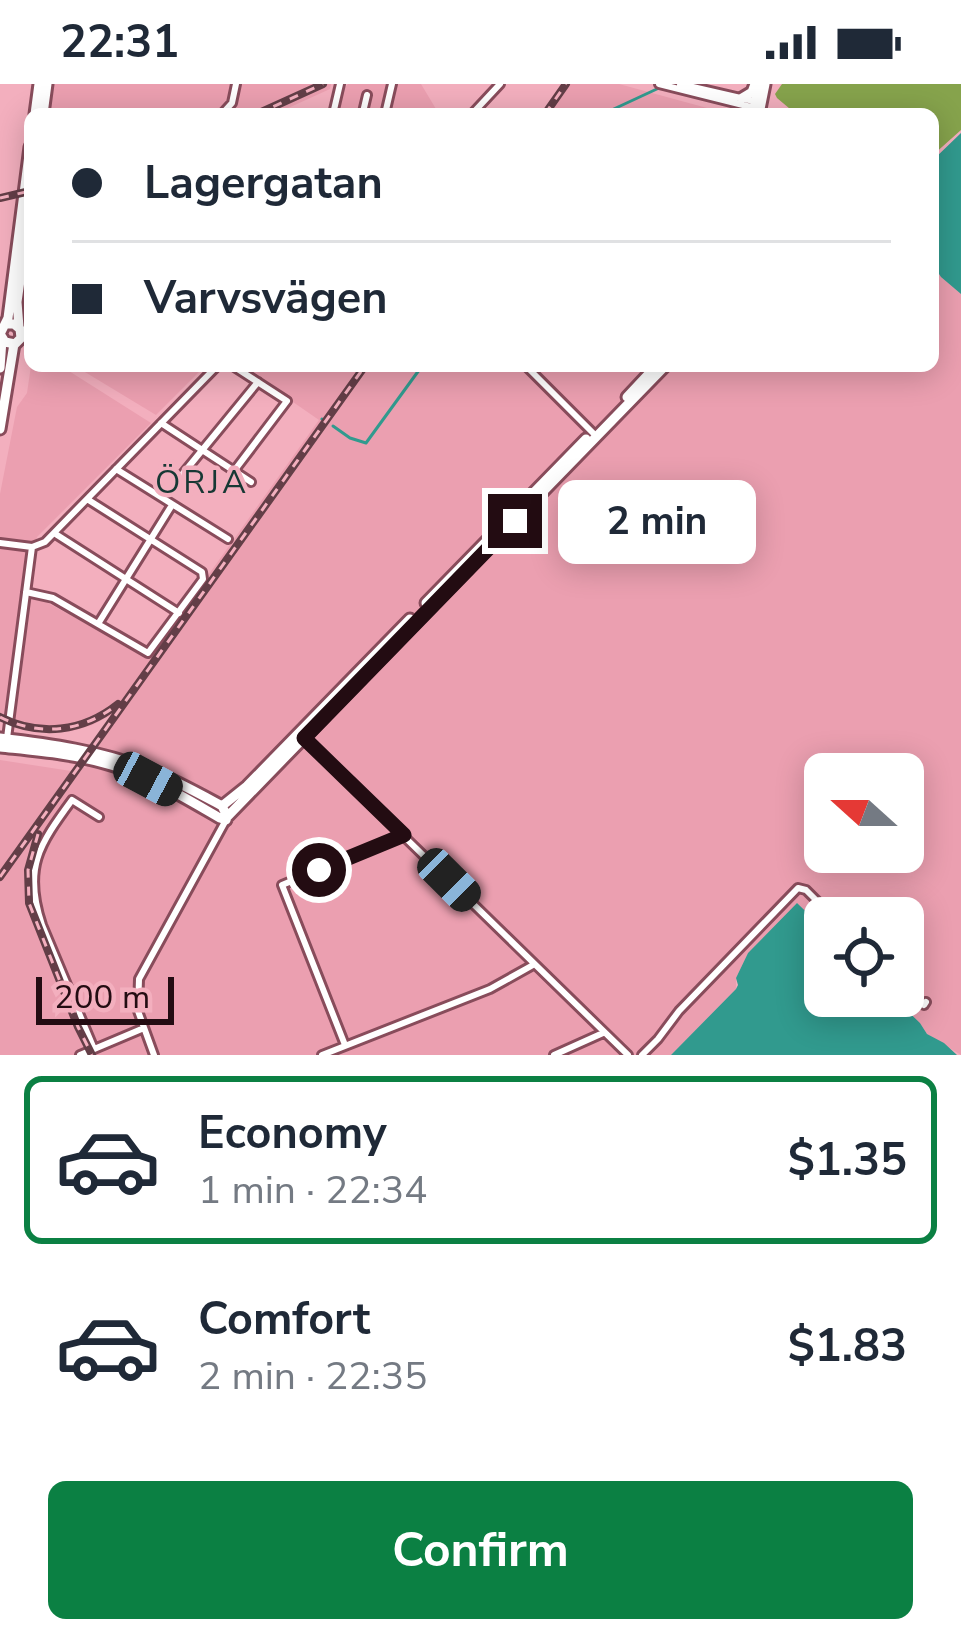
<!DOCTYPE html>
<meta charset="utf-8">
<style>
body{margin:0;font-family:"Nunito Sans",sans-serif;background:#f6f6f7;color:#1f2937;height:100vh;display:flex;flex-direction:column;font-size:45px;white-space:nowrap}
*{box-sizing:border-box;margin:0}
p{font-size:39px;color:#747a83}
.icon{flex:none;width:66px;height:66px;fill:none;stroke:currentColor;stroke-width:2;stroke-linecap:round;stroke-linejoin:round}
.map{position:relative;height:971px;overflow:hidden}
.sheet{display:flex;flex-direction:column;background:#fff;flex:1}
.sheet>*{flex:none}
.guide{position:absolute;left:24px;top:24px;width:915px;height:264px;border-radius:18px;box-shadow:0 6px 30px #0003;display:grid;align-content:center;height:264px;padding:0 48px;background:#fff}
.needle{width:78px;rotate:291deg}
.fabs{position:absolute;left:804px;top:669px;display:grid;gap:24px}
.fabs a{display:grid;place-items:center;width:120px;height:120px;border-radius:18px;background:#fff;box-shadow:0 6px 30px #0003;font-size:60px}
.scale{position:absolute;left:36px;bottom:30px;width:138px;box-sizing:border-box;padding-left:12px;border:6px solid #230c12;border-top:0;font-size:33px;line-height:42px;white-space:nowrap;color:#230c12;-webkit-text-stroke:9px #f3afbe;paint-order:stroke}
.end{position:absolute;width:54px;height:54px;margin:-27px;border:15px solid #230c12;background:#fff;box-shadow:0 0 0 6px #fff}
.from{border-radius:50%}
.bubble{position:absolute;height:84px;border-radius:18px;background:#fff;box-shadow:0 6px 30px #0003;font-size:39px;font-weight:700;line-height:84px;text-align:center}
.car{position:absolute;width:36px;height:72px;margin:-36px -18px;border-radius:15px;box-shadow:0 0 9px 3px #0007;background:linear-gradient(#222 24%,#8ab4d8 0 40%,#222 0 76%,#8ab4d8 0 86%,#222 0)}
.guide b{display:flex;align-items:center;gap:42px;height:114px;font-size:45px}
.guide b+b{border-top:3px solid #e0e1e3}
.guide i{width:30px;height:30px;background:#1f2937}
ul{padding:21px 0 0;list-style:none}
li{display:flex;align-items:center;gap:36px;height:168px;margin:0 24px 18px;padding:0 24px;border:6px solid transparent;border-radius:18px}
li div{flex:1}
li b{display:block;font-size:45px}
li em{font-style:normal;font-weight:700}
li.selected{border-color:#0b8043}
li>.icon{width:108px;height:108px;stroke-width:1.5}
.cta{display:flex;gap:24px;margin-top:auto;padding:24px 48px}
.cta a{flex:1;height:138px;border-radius:18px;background:#0b8043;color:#fff;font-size:48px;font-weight:700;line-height:138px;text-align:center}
.status{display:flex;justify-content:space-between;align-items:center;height:84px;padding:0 60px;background:#fff;direction:ltr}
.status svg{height:33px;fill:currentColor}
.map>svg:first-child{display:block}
.built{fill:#eb9fb0;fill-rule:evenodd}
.green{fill:#86a34c}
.water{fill:#319a8e}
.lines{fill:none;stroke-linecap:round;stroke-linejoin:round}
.stream{stroke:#319a8e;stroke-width:3}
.minor-casing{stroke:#884c5b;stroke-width:12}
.major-casing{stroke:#884c5b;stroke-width:15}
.minor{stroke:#fff;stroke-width:6}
.major{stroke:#fff;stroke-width:9}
.rail-casing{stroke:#633e47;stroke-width:8}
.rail{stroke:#f3afbe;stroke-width:3;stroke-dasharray:9;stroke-linecap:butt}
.route{stroke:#230c12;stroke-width:15}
.labels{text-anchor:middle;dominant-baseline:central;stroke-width:9;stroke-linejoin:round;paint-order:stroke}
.neighbourhood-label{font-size:33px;letter-spacing:3px;fill:#173834;stroke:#f3afbe}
</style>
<div class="status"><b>22:31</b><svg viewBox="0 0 49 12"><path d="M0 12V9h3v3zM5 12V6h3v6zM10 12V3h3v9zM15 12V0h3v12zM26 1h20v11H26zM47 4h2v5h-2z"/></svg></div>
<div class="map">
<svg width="961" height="971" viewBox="0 0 961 971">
<rect width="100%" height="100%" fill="#f3afbe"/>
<path class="built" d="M 52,0 L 331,0 L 330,5 L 275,30 L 48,30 Z
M 348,0 L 421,0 L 439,30 L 337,30 L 342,7 Z
M 562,0 L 619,0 L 729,30 L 541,30 Z
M 933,181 L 941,193 L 961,210 L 961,971 L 927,950 L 920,939 L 892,912 L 903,912 L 903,834 L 825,834 L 825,846 L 797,819 L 748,869 L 736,894 L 736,905 L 671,971 L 0,971 L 0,676 L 71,687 L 77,680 L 86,684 L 99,665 L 90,662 L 113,630 L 92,641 L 72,647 L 50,649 L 17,643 L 17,638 L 0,630 L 0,410 L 17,323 L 27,309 L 31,282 L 61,282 L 151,339 L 37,453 L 31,497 L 35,512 L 149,574 L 319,336 L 241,282 L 933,282 ZM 825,690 L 903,690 L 903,768 L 825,768 Z
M 75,282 L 205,282 L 156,331 Z"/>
<path class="green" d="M 782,0 L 961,0 L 961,46 L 933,71 L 933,30 L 796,30 L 777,14 L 775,10 Z"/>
<path class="water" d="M 961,49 L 961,210 L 941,193 L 933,181 L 933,76 Z
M 797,819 L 825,846 L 825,912 L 892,912 L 920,939 L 927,950 L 944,959 L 957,971 L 671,971 L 736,905 L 738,901 L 736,894 L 748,869 Z"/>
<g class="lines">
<path class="stream" d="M 603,30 L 659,4
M 322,335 L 324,336
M 333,342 L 350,354 L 366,359 L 422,282"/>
<defs>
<path id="minor" d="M 659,0 L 755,24
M 680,0 L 758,18
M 367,11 L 363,28 L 373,30
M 222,30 L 232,19 L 236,0
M 333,30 L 340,0
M 385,30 L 392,0
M 472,30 L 500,0
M 233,282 L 287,317 L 234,387
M 526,282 L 597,353
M 161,339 L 251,398
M 116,385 L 228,455
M 181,392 L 258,298
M 54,449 L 179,529
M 0,459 L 32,463 L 45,458 L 217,282
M 26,508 L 53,514 L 148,569 L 203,495 L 202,488 L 87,415
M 98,540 L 172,421
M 301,652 L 628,971
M 7,654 L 32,463
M 903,901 L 924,921 L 926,918
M 345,961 L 282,801 L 402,751
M 94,965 L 42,841 C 23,784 39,761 72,716 L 99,733
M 80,971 L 144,944
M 154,971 L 138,927 L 139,895 L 226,736
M 322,971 L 490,905 L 533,881
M 554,971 L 603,949
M 642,971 L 658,955 L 679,927 L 798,804 L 806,806 L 834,834"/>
<path id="major" d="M 742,14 L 752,8 L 755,0
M 35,30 L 39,0
M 43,30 L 47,0
M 753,30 L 759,0
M 759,30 L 765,0
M 6,240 L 14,240 L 20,245 L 21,254 L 15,260 L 5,258 L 0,250 L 8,234 L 30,63
M 19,243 L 17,218 L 30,125
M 0,284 L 2,256
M 627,313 L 656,282
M 0,345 L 14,260
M 426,519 L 586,355
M 0,654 C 50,660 100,667 147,685 C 173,695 198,709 222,722 L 225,728
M 0,663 C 37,667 75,670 111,681 C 150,692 185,714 220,734 L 226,736 L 228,730
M 222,722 L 247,702 L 410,535
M 227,733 L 665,282"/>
</defs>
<use href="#minor" class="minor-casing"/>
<use href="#major" class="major-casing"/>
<use href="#minor" class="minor"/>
<use href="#major" class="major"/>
<defs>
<path id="rail" d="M 257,30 L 323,0
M 545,30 L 566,0
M 0,114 L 30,107
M 0,633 C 40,653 83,648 118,620
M 38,750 L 28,786 L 29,819 L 78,943 L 92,971
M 0,793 L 365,282"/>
</defs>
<use href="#rail" class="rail-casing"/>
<use href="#rail" class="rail"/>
</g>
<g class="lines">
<path class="route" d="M 319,786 L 404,751 L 304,654 L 515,437"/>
</g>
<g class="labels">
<g class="neighbourhood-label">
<text x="202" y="398">ÖRJA</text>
</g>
</g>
</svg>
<div class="fabs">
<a><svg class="needle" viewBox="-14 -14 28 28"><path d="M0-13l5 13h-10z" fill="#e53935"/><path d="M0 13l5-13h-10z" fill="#747a83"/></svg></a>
<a><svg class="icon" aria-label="locate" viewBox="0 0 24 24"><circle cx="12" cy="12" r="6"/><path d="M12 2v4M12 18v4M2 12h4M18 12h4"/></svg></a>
</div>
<div class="scale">200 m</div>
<i class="end from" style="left:319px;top:786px"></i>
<i class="end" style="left:515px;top:437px"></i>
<div class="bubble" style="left:558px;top:396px;width:198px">2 min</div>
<i class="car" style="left:148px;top:695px;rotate:118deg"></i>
<i class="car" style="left:449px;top:796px;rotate:135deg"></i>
<div class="guide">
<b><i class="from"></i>Lagergatan</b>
<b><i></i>Varvsvägen</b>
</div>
</div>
<section class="sheet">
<ul>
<li class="selected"><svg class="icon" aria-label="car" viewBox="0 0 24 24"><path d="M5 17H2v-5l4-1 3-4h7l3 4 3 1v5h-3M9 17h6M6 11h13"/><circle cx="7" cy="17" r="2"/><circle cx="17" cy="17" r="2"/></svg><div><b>Economy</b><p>1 min · 22:34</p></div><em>$1.35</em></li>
<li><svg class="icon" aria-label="car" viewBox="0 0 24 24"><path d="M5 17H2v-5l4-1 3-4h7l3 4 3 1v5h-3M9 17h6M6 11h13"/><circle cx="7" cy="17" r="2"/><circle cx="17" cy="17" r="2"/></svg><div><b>Comfort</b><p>2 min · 22:35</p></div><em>$1.83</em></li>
</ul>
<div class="cta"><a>Confirm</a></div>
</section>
